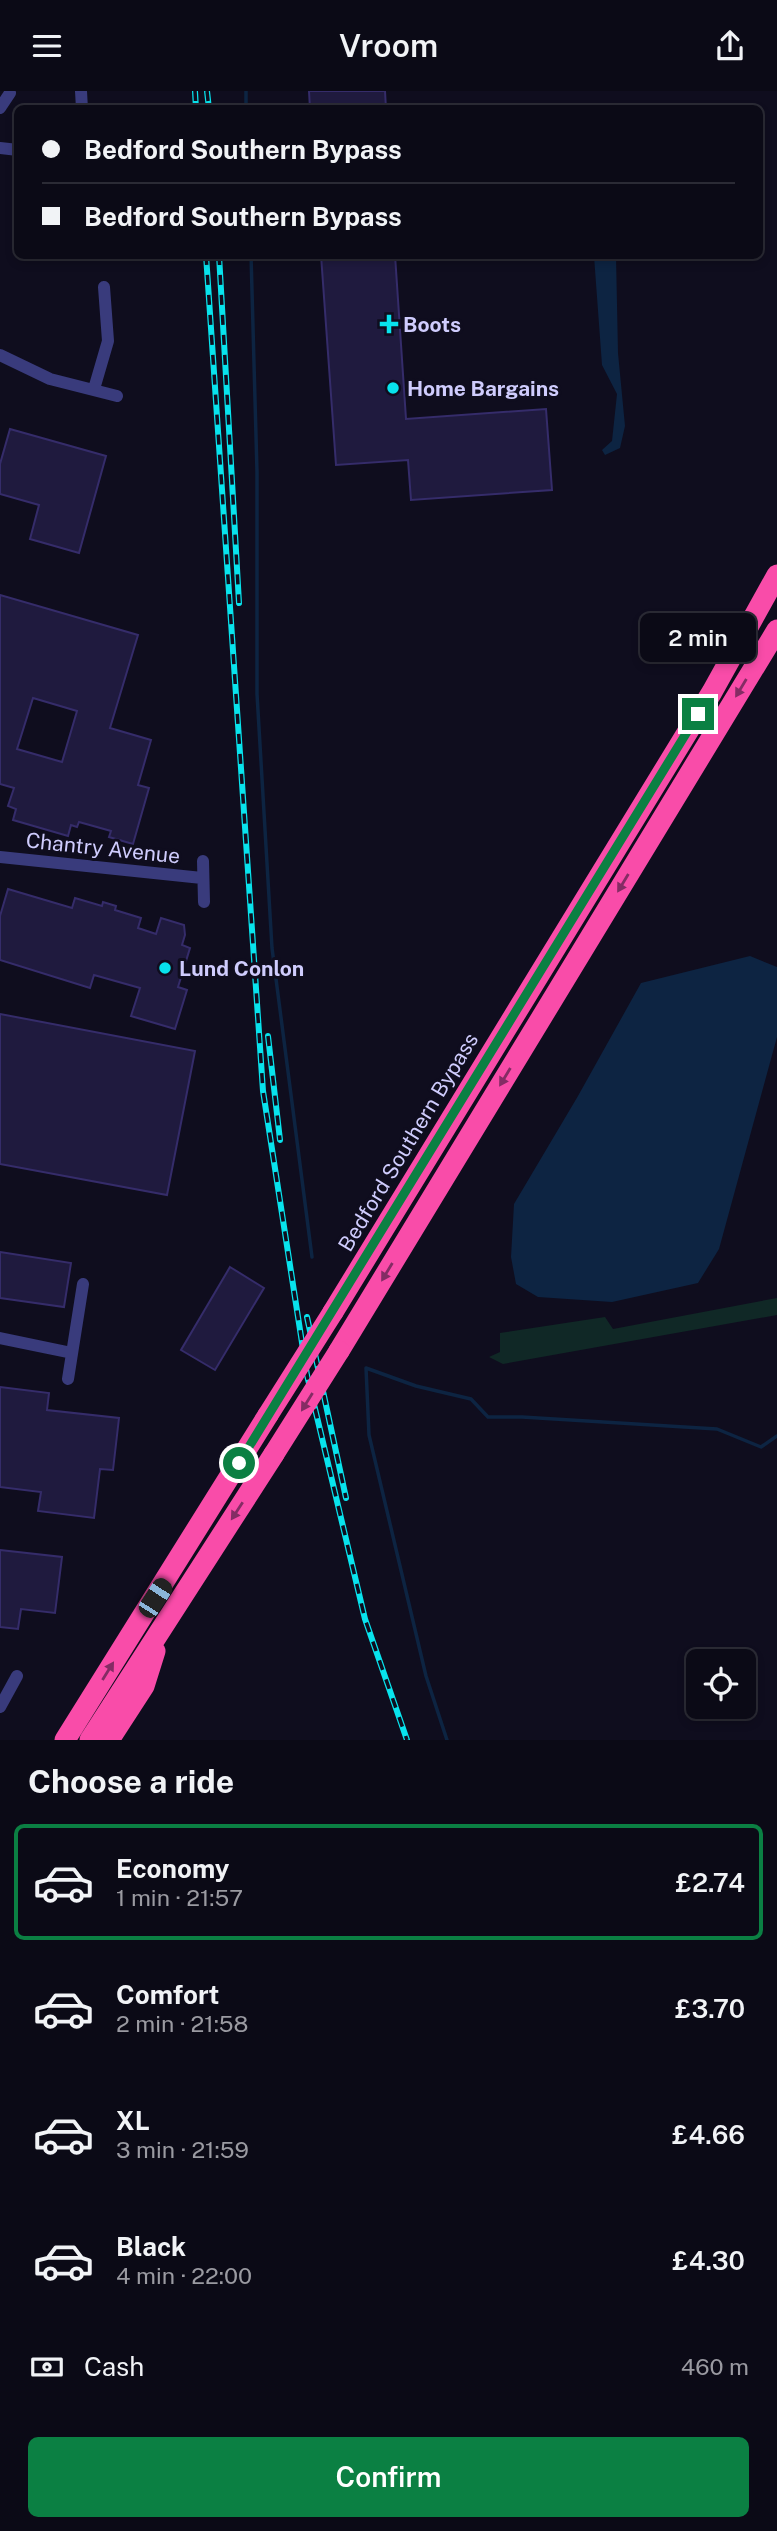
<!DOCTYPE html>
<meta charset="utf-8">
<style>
body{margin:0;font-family:"Public Sans",sans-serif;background:#14131f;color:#f1f3f6;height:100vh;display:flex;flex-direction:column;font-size:26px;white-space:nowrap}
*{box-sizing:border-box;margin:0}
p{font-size:23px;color:#9a9aa1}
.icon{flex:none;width:38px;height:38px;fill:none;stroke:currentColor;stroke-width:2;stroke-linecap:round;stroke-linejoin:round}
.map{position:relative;height:1649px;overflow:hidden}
.panel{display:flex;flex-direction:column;background:#0b0a16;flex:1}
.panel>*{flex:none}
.hud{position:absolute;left:14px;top:14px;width:749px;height:154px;border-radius:10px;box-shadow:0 4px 10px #0003,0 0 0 2px #2b2b35;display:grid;align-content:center;height:154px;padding:0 28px;background:#0b0a16}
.fabs{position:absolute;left:686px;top:1558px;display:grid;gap:14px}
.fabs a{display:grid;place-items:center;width:70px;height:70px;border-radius:10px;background:#0b0a16;box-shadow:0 4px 10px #0003,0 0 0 2px #2b2b35;font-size:35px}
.end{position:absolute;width:32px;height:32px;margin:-16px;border:9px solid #0b8043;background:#fff;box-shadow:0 0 0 4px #fff}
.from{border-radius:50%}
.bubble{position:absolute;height:49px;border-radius:10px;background:#0b0a16;box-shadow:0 4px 10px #0003,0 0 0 2px #2b2b35;font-size:23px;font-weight:600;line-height:49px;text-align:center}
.car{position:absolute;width:21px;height:42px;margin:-21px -10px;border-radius:9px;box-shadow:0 0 5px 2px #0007;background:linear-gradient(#222 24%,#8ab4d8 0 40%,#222 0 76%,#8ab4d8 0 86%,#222 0)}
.hud b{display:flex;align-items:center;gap:24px;height:66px;font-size:26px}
.hud b+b{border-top:2px solid #2b2b35}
.hud i{width:18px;height:18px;background:#f1f3f6}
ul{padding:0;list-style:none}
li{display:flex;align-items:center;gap:21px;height:116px;margin:0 14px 10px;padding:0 14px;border:4px solid transparent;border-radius:10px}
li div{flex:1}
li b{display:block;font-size:26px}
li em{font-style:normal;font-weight:600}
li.active{border-color:#0b8043}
li>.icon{width:63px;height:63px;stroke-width:1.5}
h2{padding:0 28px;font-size:32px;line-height:84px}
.pay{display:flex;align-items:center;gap:18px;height:77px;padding:0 28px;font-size:26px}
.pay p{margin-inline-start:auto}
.primary-button{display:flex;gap:14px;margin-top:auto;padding:14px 28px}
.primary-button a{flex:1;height:80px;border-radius:10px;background:#0b8043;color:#fff;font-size:28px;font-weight:600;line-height:80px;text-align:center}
header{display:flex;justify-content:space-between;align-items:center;height:91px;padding:0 28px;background:#0b0a16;font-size:32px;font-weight:600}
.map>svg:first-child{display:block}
.green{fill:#102826}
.water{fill:#0d2442}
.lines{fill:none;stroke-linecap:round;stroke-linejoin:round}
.stream{stroke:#0d2442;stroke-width:3.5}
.building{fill:#1f1a3e;stroke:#352c6a;stroke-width:2;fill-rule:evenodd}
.street{stroke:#393b7c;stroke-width:12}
.highway{stroke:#f94ca9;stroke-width:21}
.rail-casing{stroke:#08e3ed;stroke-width:6}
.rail{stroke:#0f0d1e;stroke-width:3.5;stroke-dasharray:10;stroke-linecap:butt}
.highway-bridge{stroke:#f94ca9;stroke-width:21}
.oneway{fill:#842c64}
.route{stroke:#0b8043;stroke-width:9}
.poi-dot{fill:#08e3ed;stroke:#0f0d1e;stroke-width:2.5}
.labels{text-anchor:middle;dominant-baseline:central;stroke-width:6;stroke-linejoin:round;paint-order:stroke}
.poi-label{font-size:21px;font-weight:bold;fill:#cfccfd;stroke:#0f0d1e;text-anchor:start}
.street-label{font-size:21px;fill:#cfccfd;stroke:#0f0d1e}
</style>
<header><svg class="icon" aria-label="menu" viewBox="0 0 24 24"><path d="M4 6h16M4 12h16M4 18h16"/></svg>Vroom<svg class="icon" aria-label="share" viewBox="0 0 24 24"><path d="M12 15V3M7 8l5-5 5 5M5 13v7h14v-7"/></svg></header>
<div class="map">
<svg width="777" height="1649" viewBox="0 0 777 1649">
<rect width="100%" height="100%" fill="#0f0d1e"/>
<path class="green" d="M 777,1207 L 777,1224 L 503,1273 L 489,1266 L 500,1261 L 500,1242 L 605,1226 L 613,1238 Z"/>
<path class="water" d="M 594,165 L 616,165 L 618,262 L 625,335 L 620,357 L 605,364 L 602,359 L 612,350 L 617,303 L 602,274 Z
M 750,865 L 777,876 L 777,946 L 719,1158 L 698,1192 L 612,1211 L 538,1206 L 516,1193 L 511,1166 L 514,1113 L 578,1005 L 641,892 Z"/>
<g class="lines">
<path class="stream" d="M 246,0 L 246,18
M 251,164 L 257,381 L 257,603 L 272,857 L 312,1166
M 447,1649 L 426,1585 L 369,1344 L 366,1277 L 416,1295 L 471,1308 L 488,1326 L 522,1326 L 717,1338 L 761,1356 L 777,1345"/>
</g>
<path class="building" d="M 309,0 L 385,0 L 386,18 L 310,18 Z
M 321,164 L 395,164 L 406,328 L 546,318 L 552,399 L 411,409 L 408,369 L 336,374 Z
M 10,338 L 106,365 L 79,462 L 30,448 L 39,414 L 0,403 L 0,373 Z
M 0,504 L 138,544 L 110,637 L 151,649 L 138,694 L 149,697 L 133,753 L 109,746 L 111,740 L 79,731 L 77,736 L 71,734 L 68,745 L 13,729 L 16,718 L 8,715 L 14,697 L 0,693 ZM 33,607 L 77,620 L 62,671 L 17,658 Z
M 8,798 L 72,817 L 75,807 L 102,815 L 103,811 L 116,815 L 115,819 L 141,827 L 138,837 L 156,843 L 161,827 L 184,834 L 185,844 L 182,854 L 190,857 L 178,896 L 187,899 L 175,938 L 131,925 L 140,897 L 94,884 L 90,897 L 0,869 L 0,825 Z
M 0,923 L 195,960 L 167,1104 L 0,1073 Z
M 0,1161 L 71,1172 L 64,1216 L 0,1207 Z
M 230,1176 L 264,1197 L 215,1279 L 181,1259 Z
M 0,1296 L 49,1302 L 47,1319 L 119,1327 L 113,1379 L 100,1378 L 94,1427 L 38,1420 L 41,1401 L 0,1396 Z
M 0,1459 L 62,1466 L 55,1522 L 21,1518 L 18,1538 L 0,1536 Z"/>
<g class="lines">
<path class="street" d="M 81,0 L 82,18
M 0,17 L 10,2
M 0,57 L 18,59
M 0,264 L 50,288 L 117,305
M 94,298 L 108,250 L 104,196
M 0,766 L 202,787
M 203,770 L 204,811
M 0,1247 L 72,1262
M 68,1288 L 83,1193
M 0,1616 L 17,1585"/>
<path class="highway" d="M 333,1221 L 712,601 L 777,484
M 339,1260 L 777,539
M 65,1649 L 268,1324
M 90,1649 L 274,1363
M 109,1649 L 144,1595 L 155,1560"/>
<defs>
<path id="rail" d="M 195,0 L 196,18
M 207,0 L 209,18
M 206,164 L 263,1000 L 307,1284 L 365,1528 L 407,1649
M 219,164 L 239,512
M 268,945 L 280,1049
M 307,1226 L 346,1407"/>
</defs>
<use href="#rail" class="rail-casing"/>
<use href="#rail" class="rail"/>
<path class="highway-bridge" d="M 268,1324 L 333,1221
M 274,1363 L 339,1260"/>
</g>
<defs><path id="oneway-solid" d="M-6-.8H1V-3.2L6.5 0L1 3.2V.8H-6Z" transform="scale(1.75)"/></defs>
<g class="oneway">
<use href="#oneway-solid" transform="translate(741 597) rotate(121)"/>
<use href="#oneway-solid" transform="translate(623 792) rotate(121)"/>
<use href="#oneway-solid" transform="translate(505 986) rotate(121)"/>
<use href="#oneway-solid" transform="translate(387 1181) rotate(121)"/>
<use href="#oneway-solid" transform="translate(307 1311) rotate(122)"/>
<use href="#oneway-solid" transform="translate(237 1420) rotate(123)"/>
<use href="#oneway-solid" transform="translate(108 1580) rotate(-58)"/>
</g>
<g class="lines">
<path class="route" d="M 239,1372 L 698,623"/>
</g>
<g class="poi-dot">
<path d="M385.5 222.5h7v7h7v7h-7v7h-7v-7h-7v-7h7z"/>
<circle cx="393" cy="297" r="7"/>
<circle cx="165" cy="877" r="7"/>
</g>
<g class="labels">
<g class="poi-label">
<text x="403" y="233">Boots</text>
<text x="407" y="297">Home Bargains</text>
<text x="179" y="877">Lund Conlon</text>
</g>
<g class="street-label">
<text transform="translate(103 757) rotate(6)">Chantry Avenue</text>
<text transform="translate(408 1051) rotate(-59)">Bedford Southern Bypass</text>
</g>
</g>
</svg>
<div class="fabs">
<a><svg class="icon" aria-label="locate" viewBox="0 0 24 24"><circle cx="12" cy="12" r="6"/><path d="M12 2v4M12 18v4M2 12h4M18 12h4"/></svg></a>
</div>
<i class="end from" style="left:239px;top:1372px"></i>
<i class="end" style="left:698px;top:623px"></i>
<div class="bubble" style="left:640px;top:522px;width:116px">2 min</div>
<i class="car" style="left:155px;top:1507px;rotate:33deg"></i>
<div class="hud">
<b><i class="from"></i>Bedford Southern Bypass</b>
<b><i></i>Bedford Southern Bypass</b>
</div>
</div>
<section class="panel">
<h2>Choose a ride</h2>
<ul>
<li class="active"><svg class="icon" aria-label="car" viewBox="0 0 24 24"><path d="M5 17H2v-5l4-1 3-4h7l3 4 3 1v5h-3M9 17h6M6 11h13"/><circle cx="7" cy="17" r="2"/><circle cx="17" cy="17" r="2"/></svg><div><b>Economy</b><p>1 min · 21:57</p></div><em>£2.74</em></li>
<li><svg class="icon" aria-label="car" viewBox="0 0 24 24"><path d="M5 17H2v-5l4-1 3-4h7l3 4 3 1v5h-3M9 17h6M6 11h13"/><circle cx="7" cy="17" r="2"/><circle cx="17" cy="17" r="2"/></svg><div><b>Comfort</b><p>2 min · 21:58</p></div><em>£3.70</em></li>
<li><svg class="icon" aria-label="car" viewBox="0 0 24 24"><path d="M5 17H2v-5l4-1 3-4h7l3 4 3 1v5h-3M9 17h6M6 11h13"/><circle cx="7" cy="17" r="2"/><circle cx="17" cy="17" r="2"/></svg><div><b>XL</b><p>3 min · 21:59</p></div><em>£4.66</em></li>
<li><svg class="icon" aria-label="car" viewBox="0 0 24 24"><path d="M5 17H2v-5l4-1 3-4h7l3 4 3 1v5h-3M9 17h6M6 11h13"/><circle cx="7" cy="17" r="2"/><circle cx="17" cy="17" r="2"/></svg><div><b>Black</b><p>4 min · 22:00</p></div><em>£4.30</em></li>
</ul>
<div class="pay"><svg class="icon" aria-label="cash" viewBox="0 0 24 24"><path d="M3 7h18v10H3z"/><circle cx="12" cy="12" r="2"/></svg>Cash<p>460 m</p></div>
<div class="primary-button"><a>Confirm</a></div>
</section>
